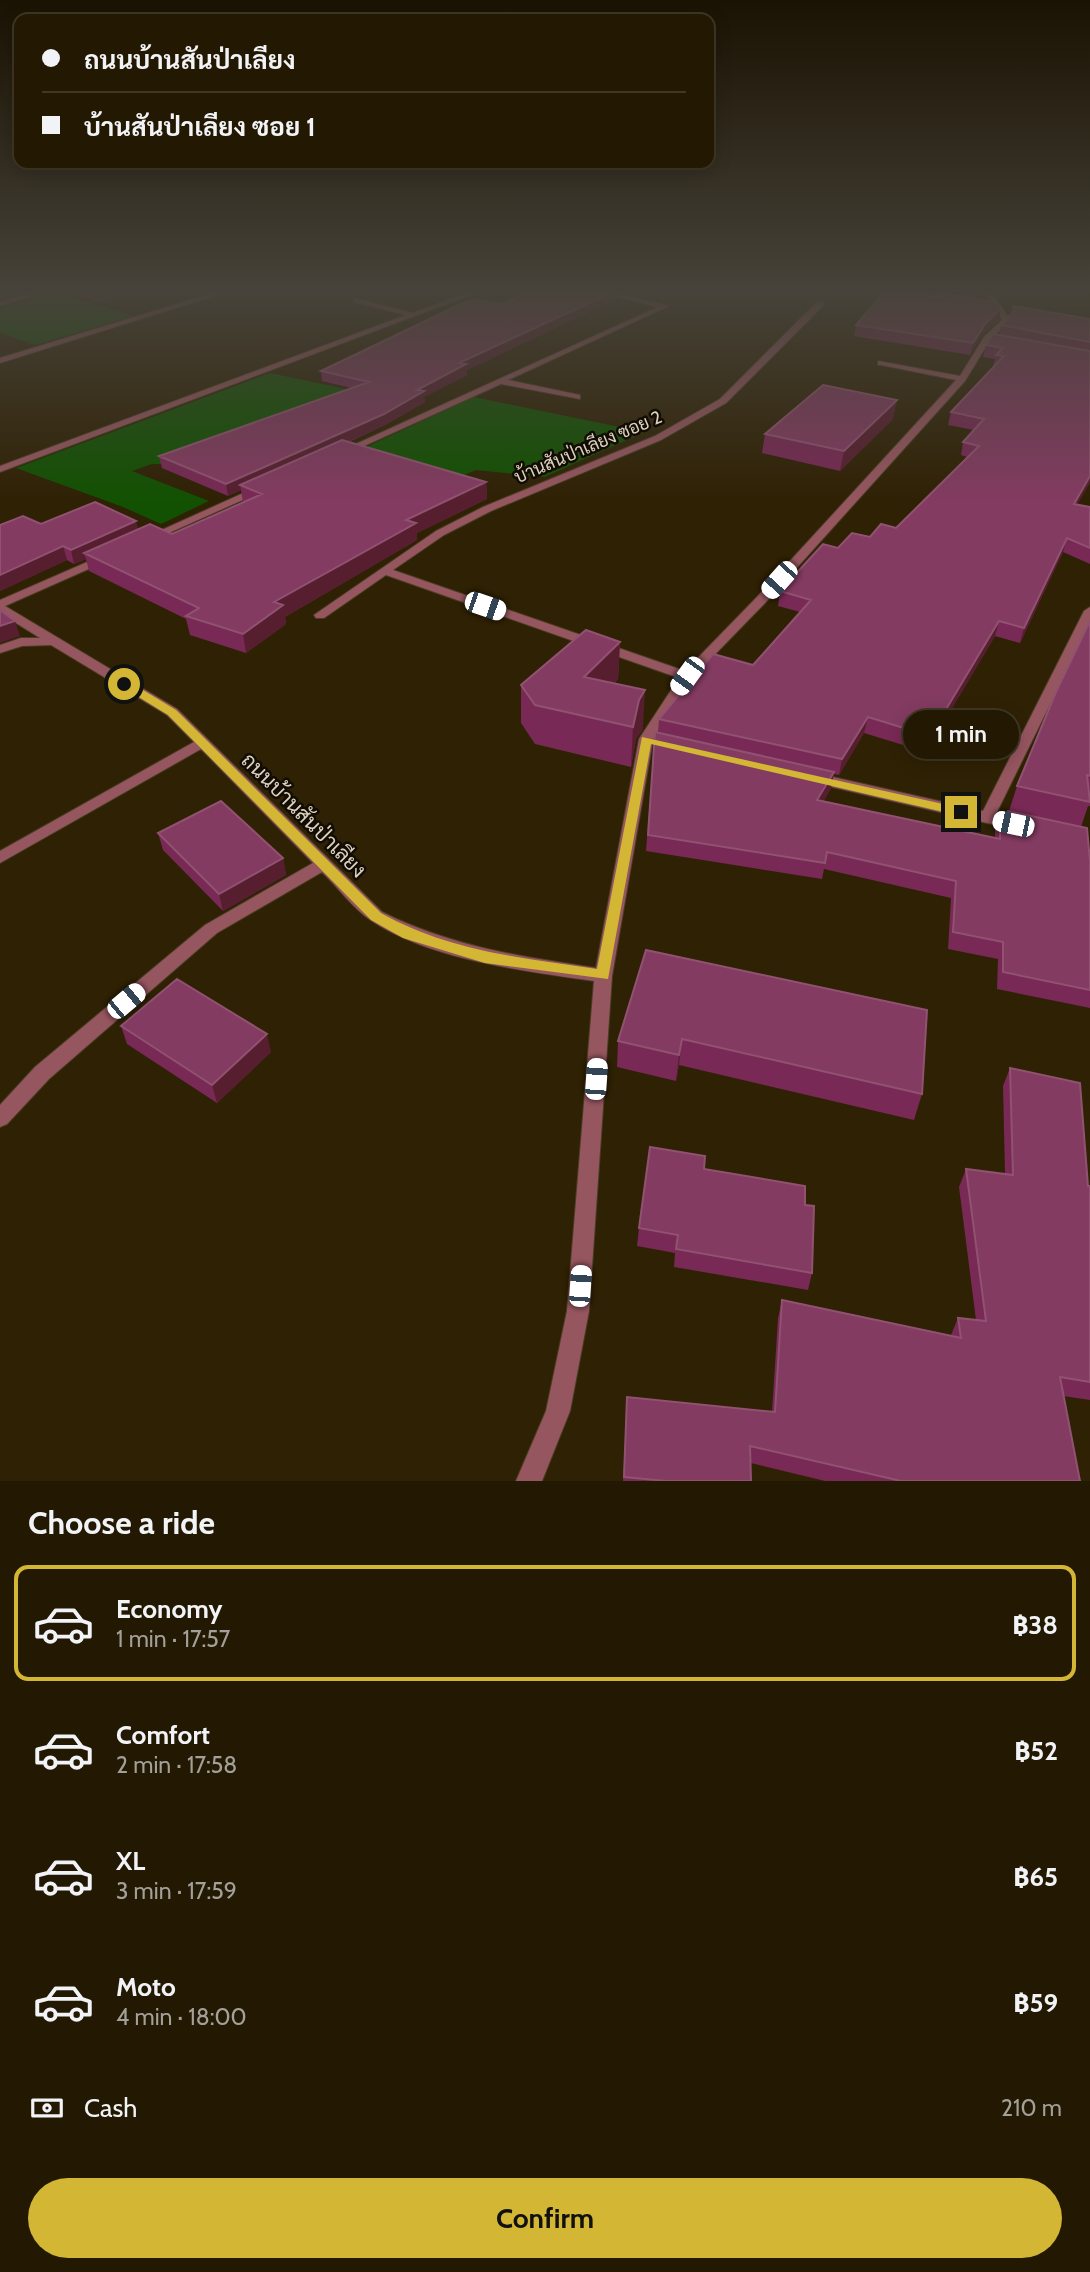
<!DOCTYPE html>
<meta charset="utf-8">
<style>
body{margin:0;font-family:Cabin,Sarabun,sans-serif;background:#2b220d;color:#f1f3f6;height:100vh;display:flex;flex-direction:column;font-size:26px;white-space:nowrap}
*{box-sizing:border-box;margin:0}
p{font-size:23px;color:#a3a09a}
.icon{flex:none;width:38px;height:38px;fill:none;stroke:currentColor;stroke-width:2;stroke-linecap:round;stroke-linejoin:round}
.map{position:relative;height:1481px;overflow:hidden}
.drawer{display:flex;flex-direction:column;background:#231903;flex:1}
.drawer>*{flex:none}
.hud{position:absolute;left:14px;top:14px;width:700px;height:154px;border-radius:14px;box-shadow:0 4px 18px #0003,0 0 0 2px #403825;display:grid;align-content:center;height:154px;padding:0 28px;background:#231903}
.end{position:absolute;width:32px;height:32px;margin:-16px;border:9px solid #d4b635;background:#111;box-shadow:0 0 0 4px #111}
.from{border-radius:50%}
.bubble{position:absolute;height:49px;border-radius:24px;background:#231903;box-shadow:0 4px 18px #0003,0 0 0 2px #403825;font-size:23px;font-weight:800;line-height:49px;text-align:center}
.car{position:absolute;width:21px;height:42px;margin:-21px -10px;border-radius:9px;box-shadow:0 0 5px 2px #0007;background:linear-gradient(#fff 24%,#345 0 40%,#fff 0 76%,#345 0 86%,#fff 0)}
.hud b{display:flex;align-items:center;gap:24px;height:66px;font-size:26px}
.hud b+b{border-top:2px solid #403825}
.hud i{width:18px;height:18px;background:#f1f3f6}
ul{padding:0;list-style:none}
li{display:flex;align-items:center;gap:21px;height:116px;margin:0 14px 10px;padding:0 14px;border:4px solid transparent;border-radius:14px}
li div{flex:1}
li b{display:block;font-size:26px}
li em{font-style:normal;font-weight:800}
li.active{border-color:#d4b635}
li>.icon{width:63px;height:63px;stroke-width:1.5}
h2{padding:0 28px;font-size:32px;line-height:84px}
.pay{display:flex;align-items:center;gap:18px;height:77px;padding:0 28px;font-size:26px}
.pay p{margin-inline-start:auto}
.primary-button{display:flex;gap:14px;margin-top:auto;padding:14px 28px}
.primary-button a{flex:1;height:80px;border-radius:42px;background:#d4b635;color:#111;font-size:28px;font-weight:800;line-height:80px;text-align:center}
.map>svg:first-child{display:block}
.green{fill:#125102}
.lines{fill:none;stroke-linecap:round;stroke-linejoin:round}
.minor-casing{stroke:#4a3d22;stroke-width:2}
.minor{fill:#965660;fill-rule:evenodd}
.wall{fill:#782955}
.shaded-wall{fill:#571e30}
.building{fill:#833b61;stroke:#905270;stroke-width:2}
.route{fill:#d4b635}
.labels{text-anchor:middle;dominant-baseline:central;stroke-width:5;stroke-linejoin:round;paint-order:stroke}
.far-street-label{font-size:18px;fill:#dad1c1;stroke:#120c03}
.street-label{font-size:21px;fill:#dad1c1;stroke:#120c03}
</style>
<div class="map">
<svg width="1090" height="1481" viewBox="0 0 1090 1481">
<rect width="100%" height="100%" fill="#2f2104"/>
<path class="green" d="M 54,293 L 58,293 L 133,316 L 35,345 L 0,333 L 0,308 Z
M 270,373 L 350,390 L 163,464 L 152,464 L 132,471 L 209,501 L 161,524 L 123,507 L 16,468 Z
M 474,397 L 644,432 L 545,477 L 476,470 L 450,481 L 351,454 Z"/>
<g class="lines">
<defs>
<path id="minor" d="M 31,293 L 43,293 L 0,306 L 0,302 Z
M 213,293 L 224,293 L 0,363 L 0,358 Z
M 466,293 L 476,293 L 0,472 L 0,466 L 406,315 L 354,302 L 354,298 L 413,313 Z
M 602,293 L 616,293 L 669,306 L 508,380 L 580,395 L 580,399 L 501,384 L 344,455 L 336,453 L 658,307 Z
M 985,293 L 992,293 L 1010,320 L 990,340 L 965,381 L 765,603 L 692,678 L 653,739 L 612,976 L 589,1311 L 570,1411 L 542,1481 L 516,1481 L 546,1411 L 567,1311 L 594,981 C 525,971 431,960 372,921 C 353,909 338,887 322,872 L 217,933 L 49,1079 L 7,1124 L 0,1127 L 0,1105 L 35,1067 L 205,925 L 313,863 L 201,749 L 0,863 L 0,851 L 194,742 L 167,715 L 51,645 L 22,646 L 0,653 L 0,645 L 21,638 L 40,638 L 0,613 L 0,600 L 101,556 L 109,556 L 109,560 L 5,606 L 177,709 L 382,912 C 450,946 521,957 596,968 L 639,739 L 679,678 L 386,575 L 324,618 L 316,618 L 314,615 L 436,531 L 483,507 L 655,436 L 720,399 L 817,302 L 823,302 L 823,306 L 726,403 L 661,440 L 491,511 L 444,535 L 393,570 L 685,671 L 757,597 L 956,380 L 881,365 L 878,365 L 878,361 L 960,376 L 984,337 L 1002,320 Z
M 259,486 L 264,489 L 263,491 L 153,540 L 145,540 L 144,538 Z
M 1090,607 L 1090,623 L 996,814 L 1022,820 L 1025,824 L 1022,828 L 1017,829 L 987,823 L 815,783 L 808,778 L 815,773 L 983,811 L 1084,611 Z"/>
</defs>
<use href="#minor" class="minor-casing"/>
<use href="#minor" class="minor"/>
</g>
<path class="wall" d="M 66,293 L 132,293 L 100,302 Z
M 528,293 L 617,293 L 617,299 L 467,370 L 467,375 L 424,397 L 425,402 L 385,425 L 349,442 L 486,482 L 487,499 L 417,533 L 417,540 L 285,617 L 286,624 L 246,653 L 190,635 L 186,619 L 89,571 L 86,559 L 74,564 L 67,560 L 0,591 L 0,525 L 41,524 L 138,529 L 172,534 L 243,502 L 241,490 L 228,496 L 162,468 L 159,456 L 351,388 L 322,381 L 321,371 Z
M 931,293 L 948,293 L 948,294 L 1001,308 L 999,320 L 982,335 L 970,355 L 854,336 L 856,325 L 933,296 Z
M 1013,306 L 1090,319 L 1090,482 L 1077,504 L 1090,507 L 1090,564 L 1063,552 L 1020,643 L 995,636 L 926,752 L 864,733 L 839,775 L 834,774 L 831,788 L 823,802 L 995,838 L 995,829 L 1000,813 L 1006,814 L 1009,811 L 1017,786 L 1090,621 L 1090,806 L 1088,806 L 1081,827 L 1090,862 L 1090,1008 L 997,989 L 998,959 L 948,949 L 951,898 L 824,869 L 822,879 L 646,851 L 655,732 L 658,733 L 659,719 L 753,665 L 800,612 L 778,606 L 780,591 L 838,548 L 896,528 L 967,457 L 961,455 L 963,442 L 974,430 L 948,425 L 951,412 L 994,366 L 993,366 L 995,359 L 983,357 L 986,345 L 999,335 L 1001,325 L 1011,314 Z
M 893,419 L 840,471 L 762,453 L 765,434 Z
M 620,642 L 618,679 L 614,684 L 643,729 L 636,739 L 631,767 L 535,744 L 521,723 L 521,685 Z
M 158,833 L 283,858 L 286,875 L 223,911 L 163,850 Z
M 646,950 L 922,1094 L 914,1120 L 679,1065 L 676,1081 L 617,1067 L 618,1041 Z
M 121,1026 L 271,1052 L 217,1103 L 127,1044 Z
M 1010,1068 L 1088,1186 L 1090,1186 L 1090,1400 L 1063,1396 L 1080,1481 L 825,1481 L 751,1463 L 751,1481 L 623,1481 L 627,1397 L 772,1412 L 778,1318 L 782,1300 L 951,1335 L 958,1318 L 976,1320 L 959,1187 L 966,1169 L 1005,1174 L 1003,1086 Z
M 704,1169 L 805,1205 L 812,1273 L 808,1290 L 674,1267 L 675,1253 L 637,1246 L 639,1228 Z"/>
<path class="shaded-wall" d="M 0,293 L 28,293 L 0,300 Z
M 98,293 L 132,293 L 100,302 Z
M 611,293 L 617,293 L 617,299 L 467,370 L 467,375 L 424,397 L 425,402 L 385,425 L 246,487 L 240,485 L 241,490 L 228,496 L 226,484 L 417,390 L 459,363 Z
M 1001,308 L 999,320 L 982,335 L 970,355 L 973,343 L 985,324 Z
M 897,400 L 893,419 L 840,471 L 844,451 Z
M 1090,476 L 1090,482 L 1070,518 L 1074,504 Z
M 486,482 L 487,499 L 417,533 L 417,540 L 285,617 L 286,624 L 246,653 L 243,634 L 274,602 L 406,520 Z
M 136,521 L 140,535 L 84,553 L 86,559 L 74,564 L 71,550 Z
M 1067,538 L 1063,552 L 1020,643 L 1024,628 Z
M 63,546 L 67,560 L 0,591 L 0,575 Z
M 15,621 L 20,636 L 0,643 L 0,626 Z
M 999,621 L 995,636 L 926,752 L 930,736 Z
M 620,642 L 618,679 L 583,716 L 584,677 Z
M 645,690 L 643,729 L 636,739 L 631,767 L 633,727 L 639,700 Z
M 868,717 L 864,733 L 839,775 L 842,759 Z
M 834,772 L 831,788 L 814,817 L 817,800 Z
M 283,858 L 286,875 L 223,911 L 219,894 Z
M 267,1034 L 271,1052 L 217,1103 L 212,1085 Z
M 682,1039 L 679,1065 L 676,1081 L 679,1055 Z"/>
<path class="building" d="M 528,293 L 611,293 L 459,363 L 466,364 L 417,390 L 424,391 L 384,414 L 226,484 L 159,456 L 369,382 L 321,371 L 463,303 L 477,299 L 499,304 Z
M 883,293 L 912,293 L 941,297 L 939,293 L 948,293 L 948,294 L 997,303 L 1001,308 L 985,324 L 973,343 L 856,325 Z
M 1013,306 L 1090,319 L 1090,342 L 1001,325 L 1014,311 Z
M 993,334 L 1090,351 L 1090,476 L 1074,504 L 1090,507 L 1090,548 L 1067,538 L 1024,628 L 999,621 L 930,736 L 868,717 L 842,759 L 659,719 L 713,654 L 753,665 L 811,600 L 780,591 L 823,544 L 838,548 L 852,533 L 870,537 L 881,524 L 896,528 L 979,446 L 963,442 L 984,419 L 951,412 L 1004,356 L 996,355 L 1003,348 L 986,345 Z
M 823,385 L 897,400 L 844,451 L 765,434 Z
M 342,440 L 486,482 L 406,520 L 416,523 L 274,602 L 283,605 L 243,634 L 186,616 L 199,608 L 84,553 L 150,524 L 172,534 L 262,494 L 240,485 Z
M 95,502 L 136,521 L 71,550 L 63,546 L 0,575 L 0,525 L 23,516 L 41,524 Z
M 0,610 L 15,621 L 0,626 Z
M 1090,621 L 1090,776 L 1087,775 L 1090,802 L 1017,786 L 1056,692 Z
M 586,630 L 620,642 L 584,677 L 645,690 L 639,700 L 633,727 L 535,705 L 521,685 Z
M 655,732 L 834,772 L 817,800 L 1000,839 L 1000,813 L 1006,814 L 1008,811 L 1087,828 L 1090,862 L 1090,990 L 1003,972 L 1003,942 L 953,932 L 956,881 L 827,852 L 825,863 L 648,835 Z
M 221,801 L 283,858 L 219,894 L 158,833 Z
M 646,950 L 927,1010 L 922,1094 L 682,1039 L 679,1055 L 618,1041 Z
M 177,979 L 267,1034 L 212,1085 L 121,1026 Z
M 1010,1068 L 1080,1083 L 1088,1186 L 1090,1186 L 1090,1382 L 1060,1377 L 1080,1481 L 901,1481 L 750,1446 L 751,1481 L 666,1481 L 624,1477 L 627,1397 L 775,1412 L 782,1300 L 961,1338 L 958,1318 L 986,1321 L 966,1169 L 1013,1175 Z
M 650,1147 L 705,1156 L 704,1169 L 805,1186 L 805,1205 L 814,1206 L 812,1273 L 676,1249 L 678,1235 L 639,1228 Z"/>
<linearGradient id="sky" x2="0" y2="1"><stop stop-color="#1a1202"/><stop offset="0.58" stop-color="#47433a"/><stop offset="1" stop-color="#47433a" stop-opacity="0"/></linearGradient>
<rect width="1090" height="501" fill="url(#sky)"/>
<path class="route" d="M 121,681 L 128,681 L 176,710 L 381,913 C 448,951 522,958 597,969 L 642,737 L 961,808 L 967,812 L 961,816 L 651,744 L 608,979 L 485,963 L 403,938 L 371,920 L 168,715 L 121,686 Z"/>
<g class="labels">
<g class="far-street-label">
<text transform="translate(588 447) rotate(-23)">บ้านสันป่าเลียง ซอย 2</text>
</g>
<g class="street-label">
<text transform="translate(304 815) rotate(45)">ถนนบ้านสันป่าเลียง</text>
</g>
</g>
</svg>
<i class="end from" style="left:124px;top:684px"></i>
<i class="end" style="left:961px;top:812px"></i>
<div class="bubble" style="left:903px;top:710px;width:116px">1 min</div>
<i class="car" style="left:779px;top:580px;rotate:222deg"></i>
<i class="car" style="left:485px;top:606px;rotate:109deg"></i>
<i class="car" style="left:687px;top:676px;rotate:216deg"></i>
<i class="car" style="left:1013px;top:824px;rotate:282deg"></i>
<i class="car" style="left:126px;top:1001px;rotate:50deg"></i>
<i class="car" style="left:596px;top:1079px;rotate:4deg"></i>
<i class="car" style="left:580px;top:1286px;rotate:4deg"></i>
<div class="hud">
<b><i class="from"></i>ถนนบ้านสันป่าเลียง</b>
<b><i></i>บ้านสันป่าเลียง ซอย 1</b>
</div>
</div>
<section class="drawer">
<h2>Choose a ride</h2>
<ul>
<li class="active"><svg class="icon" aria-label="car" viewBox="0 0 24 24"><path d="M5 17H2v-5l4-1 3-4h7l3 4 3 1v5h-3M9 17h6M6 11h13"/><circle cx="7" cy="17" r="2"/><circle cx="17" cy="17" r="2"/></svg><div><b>Economy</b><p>1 min · 17:57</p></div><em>฿38</em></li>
<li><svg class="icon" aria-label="car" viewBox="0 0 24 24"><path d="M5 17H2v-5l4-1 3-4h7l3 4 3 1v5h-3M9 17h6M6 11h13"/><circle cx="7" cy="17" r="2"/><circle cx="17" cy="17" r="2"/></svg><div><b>Comfort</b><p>2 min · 17:58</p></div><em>฿52</em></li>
<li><svg class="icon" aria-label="car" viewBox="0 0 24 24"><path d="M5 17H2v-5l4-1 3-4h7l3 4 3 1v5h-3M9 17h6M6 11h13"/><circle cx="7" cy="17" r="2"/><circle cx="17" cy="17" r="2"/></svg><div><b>XL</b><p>3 min · 17:59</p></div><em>฿65</em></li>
<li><svg class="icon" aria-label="car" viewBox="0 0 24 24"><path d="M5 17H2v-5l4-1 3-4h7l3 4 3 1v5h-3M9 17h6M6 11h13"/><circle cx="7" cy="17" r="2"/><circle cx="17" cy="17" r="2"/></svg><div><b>Moto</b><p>4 min · 18:00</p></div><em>฿59</em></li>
</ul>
<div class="pay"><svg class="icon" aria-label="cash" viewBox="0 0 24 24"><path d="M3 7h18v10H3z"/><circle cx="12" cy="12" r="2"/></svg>Cash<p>210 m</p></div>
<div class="primary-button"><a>Confirm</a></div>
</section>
